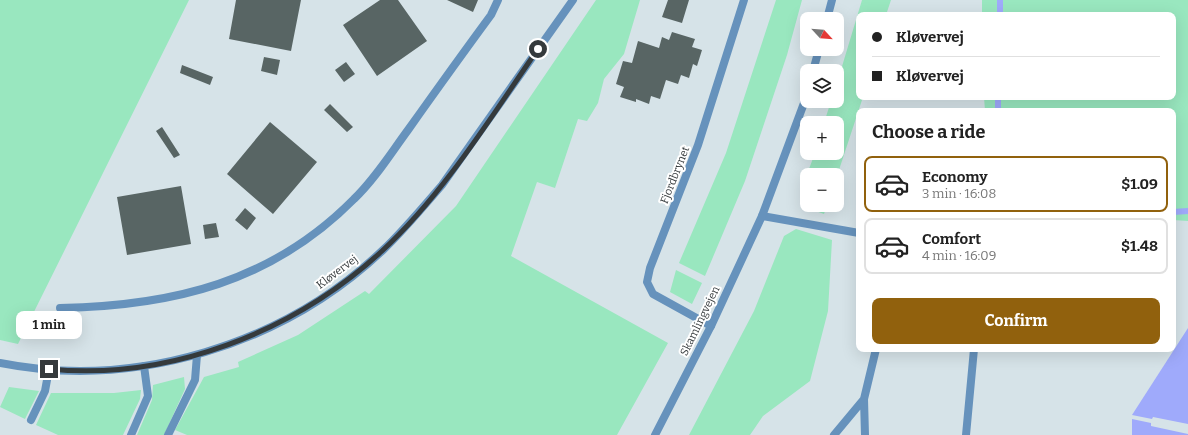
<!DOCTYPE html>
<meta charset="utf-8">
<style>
body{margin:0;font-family:Bitter,serif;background:#f6f6f6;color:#222;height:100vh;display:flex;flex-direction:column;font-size:15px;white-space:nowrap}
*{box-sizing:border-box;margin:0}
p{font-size:13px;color:#767676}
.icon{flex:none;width:22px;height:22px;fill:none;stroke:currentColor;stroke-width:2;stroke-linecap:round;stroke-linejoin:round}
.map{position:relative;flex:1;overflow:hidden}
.sheet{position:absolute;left:856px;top:108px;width:320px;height:244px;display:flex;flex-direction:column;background:#fff;border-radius:8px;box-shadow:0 4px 16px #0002}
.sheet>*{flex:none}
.top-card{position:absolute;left:856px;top:12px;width:320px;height:88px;border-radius:8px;box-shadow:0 4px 16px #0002;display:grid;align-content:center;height:88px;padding:0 16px;background:#fff}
.needle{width:26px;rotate:116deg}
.buttons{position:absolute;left:800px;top:12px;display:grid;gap:8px}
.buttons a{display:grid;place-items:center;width:44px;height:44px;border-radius:8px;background:#fff;box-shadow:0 4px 16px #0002;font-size:20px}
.end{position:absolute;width:18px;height:18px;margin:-9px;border:5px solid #353a3c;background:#fff;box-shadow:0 0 0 2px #fff}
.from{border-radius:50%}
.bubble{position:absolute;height:28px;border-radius:8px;background:#fff;box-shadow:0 4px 16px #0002;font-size:13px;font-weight:700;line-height:28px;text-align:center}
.top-card b{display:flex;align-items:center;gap:14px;height:38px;font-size:15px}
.top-card b+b{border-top:1px solid #e0e0e0}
.top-card i{width:10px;height:10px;background:#222}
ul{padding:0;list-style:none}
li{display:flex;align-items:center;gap:12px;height:56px;margin:0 8px 6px;padding:0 8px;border:2px solid #e0e0e0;border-radius:8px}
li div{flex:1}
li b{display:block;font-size:15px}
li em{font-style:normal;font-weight:700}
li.active{border-color:#91610d}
li>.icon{width:36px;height:36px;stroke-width:1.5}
h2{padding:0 16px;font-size:18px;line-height:48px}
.button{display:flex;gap:8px;margin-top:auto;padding:8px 16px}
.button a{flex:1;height:46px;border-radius:8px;background:#91610d;color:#fff;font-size:16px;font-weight:700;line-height:46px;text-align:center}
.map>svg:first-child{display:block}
.green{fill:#99e7bf}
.water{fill:#9faafb}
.pier{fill:#d6e3e8}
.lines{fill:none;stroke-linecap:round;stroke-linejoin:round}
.stream{stroke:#9faafb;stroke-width:6}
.building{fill:#586564}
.service{stroke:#6692bc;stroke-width:8}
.minor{stroke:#6692bc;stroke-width:8}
.tertiary{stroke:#6692bc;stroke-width:8}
.route{stroke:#353a3c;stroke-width:5}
.labels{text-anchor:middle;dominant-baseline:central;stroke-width:4;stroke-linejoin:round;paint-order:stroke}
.street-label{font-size:11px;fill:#353a3c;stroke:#fff}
</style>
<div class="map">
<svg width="1188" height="435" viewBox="0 0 1188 435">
<rect width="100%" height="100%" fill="#d6e3e8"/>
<path class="green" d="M 0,0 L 189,0 L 18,344 L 0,340 Z
M 596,0 L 640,0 L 624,54 L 604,79 L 598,103 L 587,121 L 578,119 L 555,188 L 537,182 L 511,256 L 668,343 L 617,435 L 187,435 L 175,430 L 204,377 L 239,367 L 238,362 L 298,335 L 365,291 L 369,294 L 456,206 Z
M 776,0 L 802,0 L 787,55 L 745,181 L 705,276 L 679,263 L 726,153 Z
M 862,0 L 891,0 L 886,15 L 859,15 L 859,97 L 863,97 L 837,176 L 807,175 L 807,205 L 827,205 L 824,214 L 807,208 L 801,190 L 815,153 L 837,153 L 837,123 L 824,123 L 831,101 L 837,101 L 837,83 Z
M 982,0 L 1188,0 L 1188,221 L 1173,220 L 1173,111 L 985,111 L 984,97 L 1173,97 L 1173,15 L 982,15 Z
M 796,229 L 832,240 L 828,311 L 810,381 L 763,416 L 750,435 L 689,435 L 754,311 L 784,236 Z
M 676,270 L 702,283 L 692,304 L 670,292 Z
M 184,377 L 185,389 L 164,435 L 137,435 L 152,400 L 153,385 Z
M 9,387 L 39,391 L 25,419 L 0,407 Z
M 141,390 L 140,399 L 123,435 L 58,435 L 36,425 L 51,393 L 114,393 Z"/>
<path class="water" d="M 1188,328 L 1188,435 L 1132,435 L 1132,415 Z"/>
<path class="pier" d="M 1132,415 L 1152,419 L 1153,417 L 1188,424 L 1188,434 L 1151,426 L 1151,423 L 1132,419 Z"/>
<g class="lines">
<path class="stream" d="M 1000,15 L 1000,0
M 998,111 L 998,97
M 1173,212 L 1188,211"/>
</g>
<path class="building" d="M 236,0 L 301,0 L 291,51 L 229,39 Z
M 380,0 L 398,0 L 427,41 L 377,76 L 343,25 Z
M 447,0 L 478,0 L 473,12 Z
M 668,0 L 689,0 L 682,23 L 662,17 Z
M 672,32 L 695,39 L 692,47 L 702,50 L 697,66 L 693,64 L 689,78 L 681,75 L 678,84 L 666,80 L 660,99 L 651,96 L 649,104 L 636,99 L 636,102 L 620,97 L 624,87 L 616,84 L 623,61 L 632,63 L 638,41 L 659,48 L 662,37 L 669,40 Z
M 264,57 L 280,60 L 277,75 L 261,71 Z
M 346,62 L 355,74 L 344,82 L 335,70 Z
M 182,65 L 213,77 L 210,85 L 180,73 Z
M 330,104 L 353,127 L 347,132 L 324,110 Z
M 270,122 L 317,162 L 273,214 L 227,174 Z
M 162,127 L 180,155 L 174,158 L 156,131 Z
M 181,186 L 191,244 L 127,255 L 117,197 Z
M 245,208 L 256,218 L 247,230 L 235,220 Z
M 216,223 L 219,237 L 205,239 L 203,225 Z"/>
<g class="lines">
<path class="service" d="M 762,216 L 859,233
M 711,326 L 653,294 L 647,282 L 650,268 L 698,145 L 744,0
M 31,420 L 45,391 L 49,369
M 131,435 L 148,396 L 144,366
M 168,435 L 195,380 L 197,355
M 834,435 L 864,399
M 865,435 L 864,399 L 876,349
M 966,435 L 974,349"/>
<path class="minor" d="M 60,308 C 173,306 272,282 354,199 C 375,179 391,153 408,130 C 435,92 463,53 491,15 L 498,0
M 0,363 C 135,390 283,345 383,250 C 404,230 423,207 442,185 L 573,0"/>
<path class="tertiary" d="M 827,19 L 832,0
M 813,71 L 819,49
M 655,435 L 711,326 L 762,216 L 807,95"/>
</g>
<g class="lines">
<path class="route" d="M 49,369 C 169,381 294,332 382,251 C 443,195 491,117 538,49"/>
</g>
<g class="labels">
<g class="street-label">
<text transform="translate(675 175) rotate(-68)">Fjordbrynet</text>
<text transform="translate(337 272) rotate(-37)">Kløvervej</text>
<text transform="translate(700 321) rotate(-64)">Skamlingvejen</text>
</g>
</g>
</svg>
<div class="buttons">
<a><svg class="needle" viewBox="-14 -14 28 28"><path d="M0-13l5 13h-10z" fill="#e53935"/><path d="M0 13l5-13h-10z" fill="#767676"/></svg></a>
<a><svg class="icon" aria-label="layers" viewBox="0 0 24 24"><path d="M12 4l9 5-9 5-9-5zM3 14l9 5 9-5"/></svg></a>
<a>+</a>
<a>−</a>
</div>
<i class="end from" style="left:538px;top:49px"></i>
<i class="end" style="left:49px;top:369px"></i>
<div class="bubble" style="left:16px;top:311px;width:66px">1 min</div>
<div class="top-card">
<b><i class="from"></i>Kløvervej</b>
<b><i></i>Kløvervej</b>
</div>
<section class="sheet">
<h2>Choose a ride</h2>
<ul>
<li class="active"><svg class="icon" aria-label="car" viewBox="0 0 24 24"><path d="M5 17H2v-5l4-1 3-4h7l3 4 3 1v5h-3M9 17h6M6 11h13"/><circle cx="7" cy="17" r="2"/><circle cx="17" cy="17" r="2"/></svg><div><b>Economy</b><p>3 min · 16:08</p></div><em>$1.09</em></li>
<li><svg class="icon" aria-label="car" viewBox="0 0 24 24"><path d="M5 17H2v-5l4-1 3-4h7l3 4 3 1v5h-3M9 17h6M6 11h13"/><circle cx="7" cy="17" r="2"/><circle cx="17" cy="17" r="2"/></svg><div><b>Comfort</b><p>4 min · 16:09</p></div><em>$1.48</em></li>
</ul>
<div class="button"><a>Confirm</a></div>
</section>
</div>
